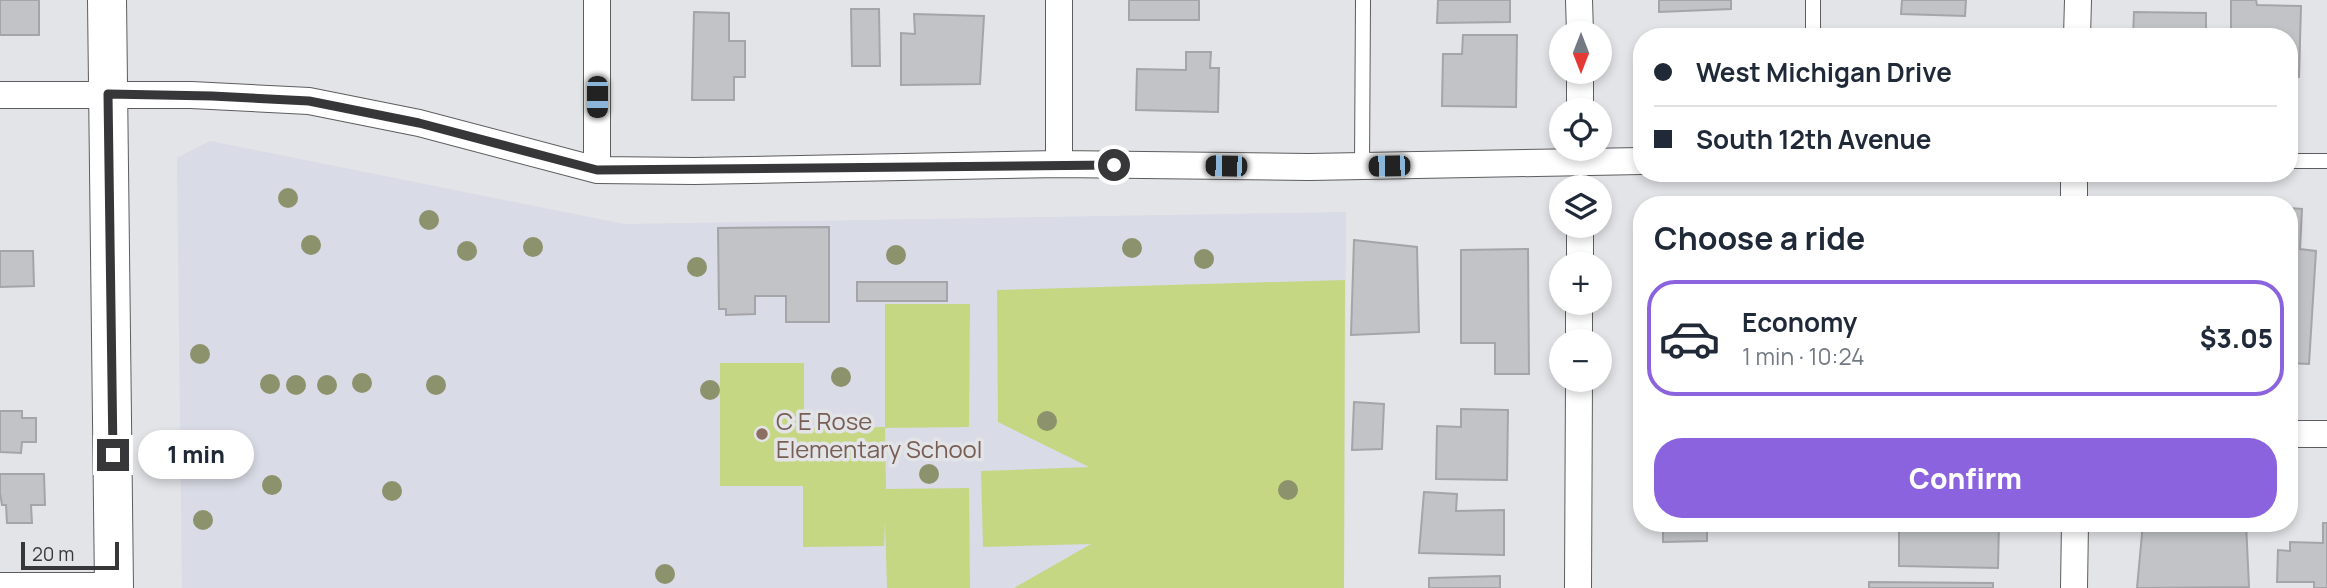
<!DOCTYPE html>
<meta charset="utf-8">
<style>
body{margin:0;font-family:Manrope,sans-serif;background:#f6f6f7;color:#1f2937;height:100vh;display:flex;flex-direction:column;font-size:26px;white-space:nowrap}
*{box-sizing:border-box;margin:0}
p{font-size:23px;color:#747a83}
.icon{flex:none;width:38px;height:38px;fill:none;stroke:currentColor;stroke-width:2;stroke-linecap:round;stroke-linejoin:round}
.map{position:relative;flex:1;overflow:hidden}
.details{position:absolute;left:1633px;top:196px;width:665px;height:336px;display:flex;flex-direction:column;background:#fff;border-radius:28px;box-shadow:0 4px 10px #0003}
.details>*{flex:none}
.hud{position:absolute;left:1633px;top:28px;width:665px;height:154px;border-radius:28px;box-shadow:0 4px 10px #0003;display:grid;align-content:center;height:154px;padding:0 21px;background:#fff}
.needle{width:46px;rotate:180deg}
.buttons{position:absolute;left:1549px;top:21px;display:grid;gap:14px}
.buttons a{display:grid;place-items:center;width:63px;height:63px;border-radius:50%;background:#fff;box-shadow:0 4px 10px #0003;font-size:35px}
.scale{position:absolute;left:21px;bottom:18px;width:98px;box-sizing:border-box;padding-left:7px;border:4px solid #373739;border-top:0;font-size:19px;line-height:24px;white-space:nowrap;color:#373739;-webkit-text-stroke:5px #e3e4e7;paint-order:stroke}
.end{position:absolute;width:32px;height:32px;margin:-16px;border:9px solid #373739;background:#fff;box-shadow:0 0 0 4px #fff}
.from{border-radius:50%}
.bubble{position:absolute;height:49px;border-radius:24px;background:#fff;box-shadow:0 4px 10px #0003;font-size:23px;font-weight:800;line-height:49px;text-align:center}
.car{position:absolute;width:21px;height:42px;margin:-21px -10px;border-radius:9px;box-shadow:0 0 5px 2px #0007;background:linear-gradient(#222 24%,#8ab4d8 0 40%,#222 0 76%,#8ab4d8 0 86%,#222 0)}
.hud b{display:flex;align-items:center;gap:24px;height:66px;font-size:26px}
.hud b+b{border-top:2px solid #e0e1e3}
.hud i{width:18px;height:18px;background:#1f2937}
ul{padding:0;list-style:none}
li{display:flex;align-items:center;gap:21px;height:116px;margin:0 14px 10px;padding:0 7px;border:4px solid #e0e1e3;border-radius:28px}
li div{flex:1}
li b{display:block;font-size:26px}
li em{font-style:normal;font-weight:800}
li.selected{border-color:#8b63de}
li>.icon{width:63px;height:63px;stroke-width:1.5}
h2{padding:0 21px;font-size:32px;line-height:84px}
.primary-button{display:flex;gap:14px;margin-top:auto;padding:14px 21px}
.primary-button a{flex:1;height:80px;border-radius:28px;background:#8b63de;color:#fff;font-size:28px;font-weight:800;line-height:80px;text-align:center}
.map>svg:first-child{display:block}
.built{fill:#d9dbe6}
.green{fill:#c6d784}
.building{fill:#c2c3c6;stroke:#a4a5a8;stroke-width:2}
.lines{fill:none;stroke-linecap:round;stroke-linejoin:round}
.lane-casing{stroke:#5d5d60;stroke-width:16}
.street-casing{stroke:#5d5d60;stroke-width:28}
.secondary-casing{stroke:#5d5d60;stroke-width:40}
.lane{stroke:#fff;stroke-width:14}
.street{stroke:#fff;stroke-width:26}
.secondary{stroke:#fff;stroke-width:38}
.tree{fill:#8c926b}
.route{stroke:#373739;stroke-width:9}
.education-dot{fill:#8d6e63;stroke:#e3e4e7;stroke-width:2.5}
.labels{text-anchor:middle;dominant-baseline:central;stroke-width:7;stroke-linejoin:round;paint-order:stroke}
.education-label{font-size:24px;fill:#785e54;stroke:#e3e4e7;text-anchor:start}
</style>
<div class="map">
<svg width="2327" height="588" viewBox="0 0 2327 588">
<rect width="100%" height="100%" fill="#e3e4e7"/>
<path class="built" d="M 210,141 L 624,224 L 1346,212 L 1344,588 L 182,588 L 177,158 Z"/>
<path class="green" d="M 1345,280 L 1344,588 L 1014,588 L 1091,544 L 983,547 L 981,471 L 1089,467 L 998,422 L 997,290 Z
M 885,304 L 970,304 L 969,427 L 885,428 L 886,489 L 969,488 L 970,588 L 887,588 L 885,522 L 884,546 L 803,547 L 803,486 L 720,486 L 720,363 L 804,363 L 804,428 L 885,427 Z"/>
<path class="building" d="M 0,0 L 39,0 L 39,35 L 0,35 Z
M 1129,0 L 1199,0 L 1199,20 L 1129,20 Z
M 1438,0 L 1510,0 L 1510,22 L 1437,23 Z
M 1659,0 L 1731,0 L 1731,9 L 1659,12 Z
M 1902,0 L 1966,0 L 1965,16 L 1901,14 Z
M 2231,0 L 2256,0 L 2257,5 L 2301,6 L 2299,77 L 2289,77 L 2289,37 L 2231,37 Z
M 851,9 L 879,9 L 880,66 L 852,66 Z
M 694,12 L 729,13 L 729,41 L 745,41 L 745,77 L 734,77 L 734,100 L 692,100 Z
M 2134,12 L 2206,13 L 2206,37 L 2133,37 Z
M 914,14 L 984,16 L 980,84 L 901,85 L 901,33 L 915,34 Z
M 1994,32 L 1994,37 L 1880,37 L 1880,33 Z
M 1463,35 L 1517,35 L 1516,107 L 1442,106 L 1443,54 L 1462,54 Z
M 1186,52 L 1211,52 L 1210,68 L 1219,68 L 1218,112 L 1136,110 L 1137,69 L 1186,70 Z
M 2289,208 L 2302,209 L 2300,249 L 2316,251 L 2309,364 L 2289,363 Z
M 829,227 L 829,322 L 786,322 L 786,296 L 755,296 L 755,314 L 726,315 L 726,309 L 719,309 L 718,228 Z
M 1354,240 L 1417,247 L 1419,332 L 1351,335 Z
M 1528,249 L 1529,374 L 1495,374 L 1495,343 L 1461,343 L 1461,250 Z
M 0,251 L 33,251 L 34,286 L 0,287 Z
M 857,282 L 947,282 L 947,301 L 857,301 Z
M 1354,402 L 1384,404 L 1382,449 L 1352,450 Z
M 1461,409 L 1508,410 L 1507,480 L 1436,479 L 1437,426 L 1461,427 Z
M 0,411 L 22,411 L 22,418 L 36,418 L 36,442 L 22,442 L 21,453 L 0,452 Z
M 0,474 L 44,474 L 45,505 L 31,505 L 32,523 L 7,523 L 6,505 L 2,505 L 0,493 Z
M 1424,492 L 1457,494 L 1456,511 L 1504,510 L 1504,555 L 1419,553 Z
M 1663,523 L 1707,523 L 1707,541 L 1663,542 Z
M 1899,523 L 1999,523 L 1998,568 L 1899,566 Z
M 2143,523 L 2246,523 L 2249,587 L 2137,588 Z
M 2323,523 L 2327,523 L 2327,588 L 2314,588 L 2314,582 L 2277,582 L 2278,550 L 2290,551 L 2290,542 L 2323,543 Z
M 1500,576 L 1500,588 L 1429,588 L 1429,578 Z
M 1869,582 L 1993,583 L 1993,588 L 1869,588 Z"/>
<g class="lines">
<defs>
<path id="lane" d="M 1813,0 L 1813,37
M 2289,161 L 2327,161
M 1362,166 L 1363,0"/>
<path id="street" d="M 1579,0 L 1580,33
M 2077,37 L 2078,0
M 1580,72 L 1580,110
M 0,95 L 191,95 L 309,101 L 419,123 L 597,170 L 694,171 L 1059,164 L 1309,167 L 1642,161
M 1059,164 L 1059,0
M 597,170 L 597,0
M 2074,173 L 2074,205
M 1580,264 L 1580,226
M 1579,341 L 1579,303
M 2289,434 L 2327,434
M 0,586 L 114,586
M 1578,588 L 1579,380
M 2074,588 L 2075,523"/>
<path id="secondary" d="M 107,0 L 114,588"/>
</defs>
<use href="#lane" class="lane-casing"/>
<use href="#street" class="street-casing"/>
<use href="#secondary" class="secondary-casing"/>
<use href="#lane" class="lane"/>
<use href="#street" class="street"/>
<use href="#secondary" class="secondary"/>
</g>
<g class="tree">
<circle cx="288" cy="198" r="10"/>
<circle cx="429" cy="220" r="10"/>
<circle cx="311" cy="245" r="10"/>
<circle cx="533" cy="247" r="10"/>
<circle cx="1132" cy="248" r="10"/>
<circle cx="467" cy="251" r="10"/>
<circle cx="896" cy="255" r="10"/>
<circle cx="1204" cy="259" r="10"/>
<circle cx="697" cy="267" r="10"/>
<circle cx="200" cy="354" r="10"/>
<circle cx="841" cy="377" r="10"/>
<circle cx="362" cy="383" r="10"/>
<circle cx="270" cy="384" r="10"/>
<circle cx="296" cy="385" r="10"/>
<circle cx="327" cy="385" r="10"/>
<circle cx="436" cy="385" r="10"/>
<circle cx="710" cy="390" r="10"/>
<circle cx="1047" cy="421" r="10"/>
<circle cx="929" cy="474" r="10"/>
<circle cx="272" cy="485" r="10"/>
<circle cx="1288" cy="490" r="10"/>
<circle cx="392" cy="491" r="10"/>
<circle cx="203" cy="520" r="10"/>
<circle cx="665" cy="574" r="10"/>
</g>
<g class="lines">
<path class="route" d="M 113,455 L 108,94 L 212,96 L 309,101 L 419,123 L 597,170 L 1114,165"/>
</g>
<circle class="education-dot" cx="762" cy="434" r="7"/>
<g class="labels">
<g class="education-label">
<text x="776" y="420">C E Rose<tspan x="776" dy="28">Elementary School</tspan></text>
</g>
</g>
</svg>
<div class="buttons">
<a><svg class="needle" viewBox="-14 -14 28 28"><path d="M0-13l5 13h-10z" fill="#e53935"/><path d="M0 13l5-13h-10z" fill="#747a83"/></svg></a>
<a><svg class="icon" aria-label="locate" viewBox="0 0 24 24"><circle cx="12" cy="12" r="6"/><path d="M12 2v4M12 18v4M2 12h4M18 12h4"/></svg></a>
<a><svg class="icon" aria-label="layers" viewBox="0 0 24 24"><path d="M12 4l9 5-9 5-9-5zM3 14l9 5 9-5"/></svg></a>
<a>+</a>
<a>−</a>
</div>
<div class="scale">20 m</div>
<i class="end from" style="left:1114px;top:165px"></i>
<i class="end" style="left:113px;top:455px"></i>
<div class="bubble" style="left:138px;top:430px;width:116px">1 min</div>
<i class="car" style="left:597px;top:97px;rotate:180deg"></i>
<i class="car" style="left:1226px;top:166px;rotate:271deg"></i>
<i class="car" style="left:1389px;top:166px;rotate:269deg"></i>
<div class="hud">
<b><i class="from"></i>West Michigan Drive</b>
<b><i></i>South 12th Avenue</b>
</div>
<section class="details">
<h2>Choose a ride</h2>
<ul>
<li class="selected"><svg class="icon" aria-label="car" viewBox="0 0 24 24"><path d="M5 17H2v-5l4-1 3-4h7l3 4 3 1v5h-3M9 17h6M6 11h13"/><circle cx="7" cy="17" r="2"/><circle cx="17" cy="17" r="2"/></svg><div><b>Economy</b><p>1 min · 10:24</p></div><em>$3.05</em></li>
</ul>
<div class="primary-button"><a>Confirm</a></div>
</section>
</div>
